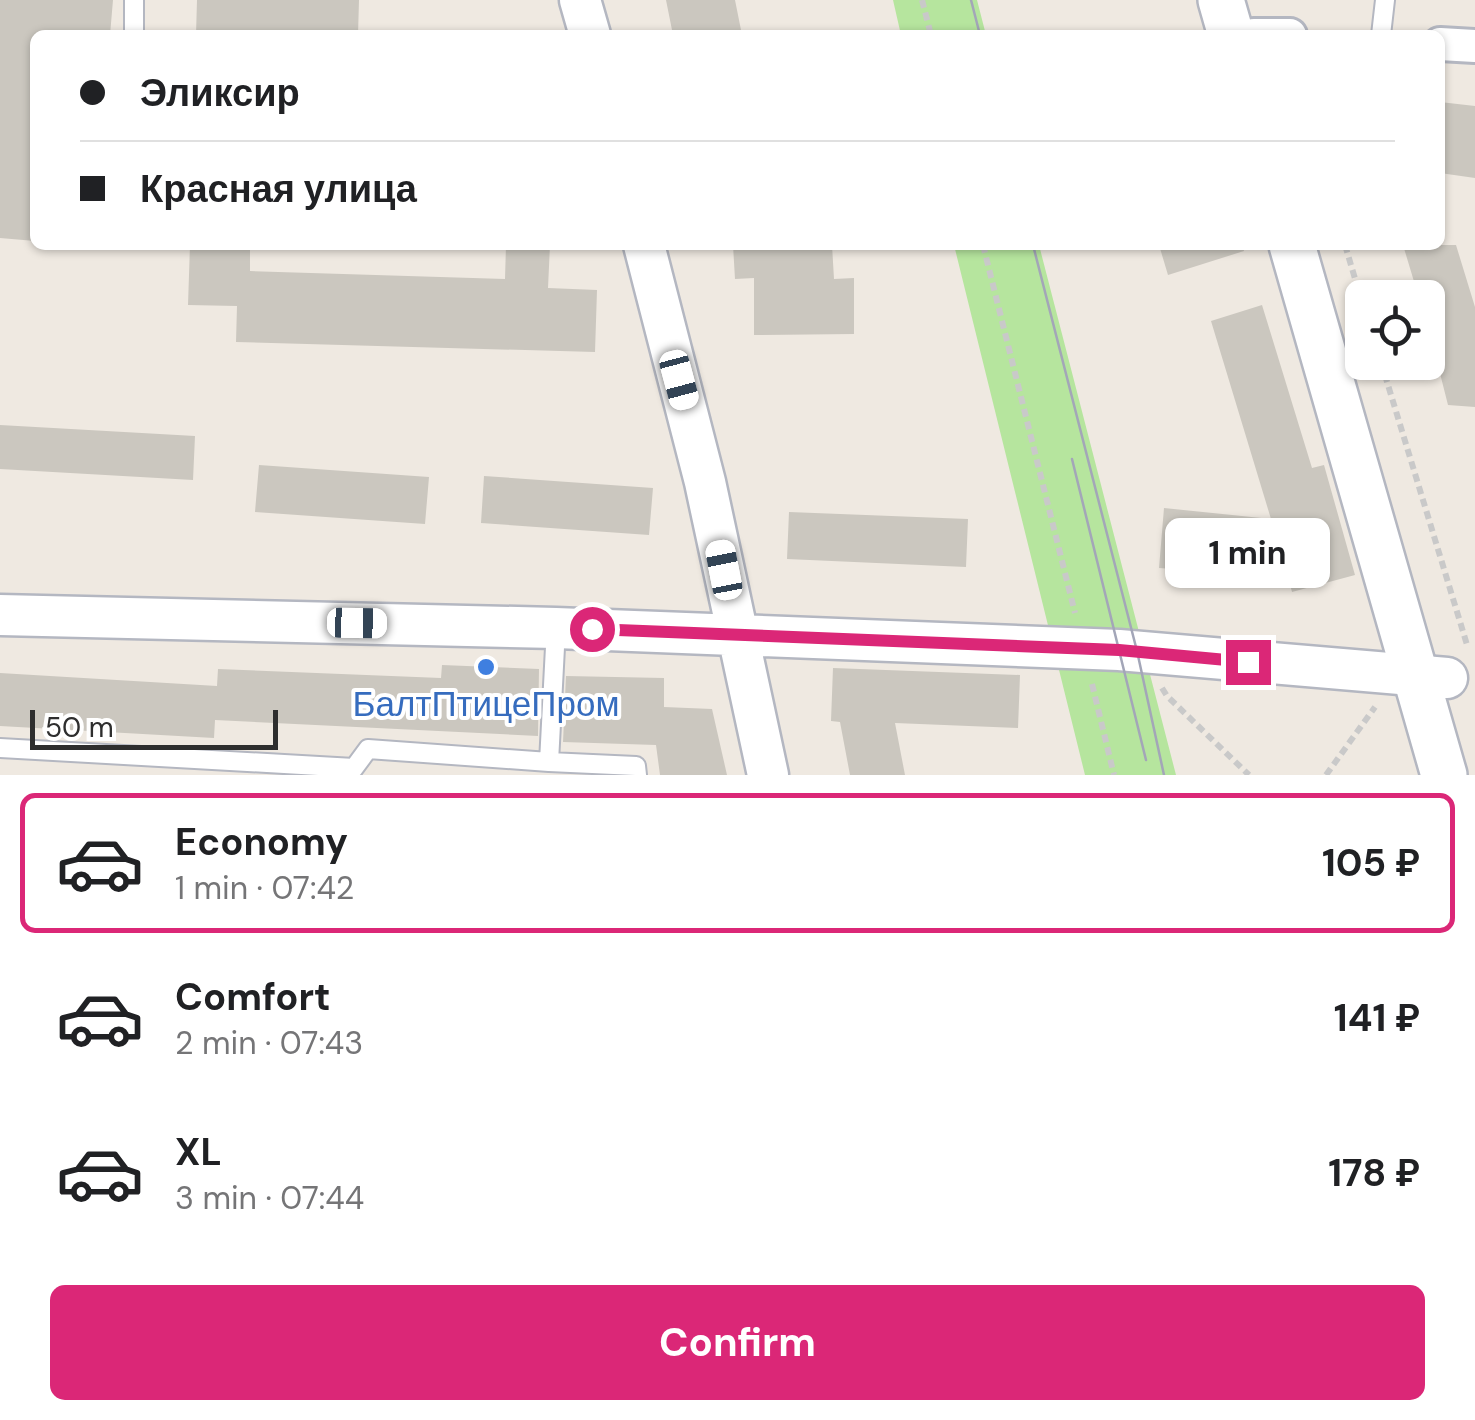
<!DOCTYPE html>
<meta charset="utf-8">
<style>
body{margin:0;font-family:"DM Sans",sans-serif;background:#f6f6f6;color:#202124;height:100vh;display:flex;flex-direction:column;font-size:38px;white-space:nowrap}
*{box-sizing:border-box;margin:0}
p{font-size:32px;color:#757577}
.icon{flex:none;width:55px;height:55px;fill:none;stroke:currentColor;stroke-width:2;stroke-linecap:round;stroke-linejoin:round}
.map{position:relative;height:775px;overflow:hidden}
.details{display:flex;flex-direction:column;background:#fff;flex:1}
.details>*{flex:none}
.banner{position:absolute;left:30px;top:30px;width:1415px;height:220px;border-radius:15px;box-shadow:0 2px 8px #0004;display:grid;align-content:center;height:220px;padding:0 50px;background:#fff}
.tools{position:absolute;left:1345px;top:280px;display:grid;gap:20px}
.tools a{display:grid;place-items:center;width:100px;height:100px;border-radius:15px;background:#fff;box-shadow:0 2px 8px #0004;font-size:50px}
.scale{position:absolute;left:30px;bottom:25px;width:248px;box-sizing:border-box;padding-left:10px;border:5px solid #2e2e2e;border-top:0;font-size:28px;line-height:35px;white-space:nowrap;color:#2e2e2e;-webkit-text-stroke:8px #fff;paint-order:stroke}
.end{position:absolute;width:45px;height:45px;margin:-22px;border:12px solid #db2777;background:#fff;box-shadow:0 0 0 5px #fff}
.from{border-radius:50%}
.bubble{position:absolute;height:70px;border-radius:15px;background:#fff;box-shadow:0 2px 8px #0004;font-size:32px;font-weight:700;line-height:70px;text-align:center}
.car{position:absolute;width:30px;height:60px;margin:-30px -15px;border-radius:12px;box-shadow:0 0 8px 2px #0007;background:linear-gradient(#fff 24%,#345 0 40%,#fff 0 76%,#345 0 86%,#fff 0)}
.banner b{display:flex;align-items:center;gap:35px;height:95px;font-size:38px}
.banner b+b{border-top:2px solid #e0e0e0}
.banner i{width:25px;height:25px;background:#202124}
ul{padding:18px 0 0;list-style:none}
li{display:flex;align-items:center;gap:30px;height:140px;margin:0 20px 15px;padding:0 30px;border:5px solid transparent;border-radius:15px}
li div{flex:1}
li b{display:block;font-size:38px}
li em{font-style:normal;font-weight:700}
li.current{border-color:#db2777}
li>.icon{width:90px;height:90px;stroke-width:1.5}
.button{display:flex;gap:20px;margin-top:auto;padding:20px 50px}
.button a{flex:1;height:115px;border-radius:15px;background:#db2777;color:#fff;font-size:40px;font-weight:700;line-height:115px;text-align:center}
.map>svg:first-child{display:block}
.green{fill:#b6e59e}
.building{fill:#cbc7bf}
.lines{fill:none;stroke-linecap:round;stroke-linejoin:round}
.service-casing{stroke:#b4b7c1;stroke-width:22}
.minor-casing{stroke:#b4b7c1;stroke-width:38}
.tertiary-casing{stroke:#b4b7c1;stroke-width:45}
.secondary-casing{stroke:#b4b7c1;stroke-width:50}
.path{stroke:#c9c9c9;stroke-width:6;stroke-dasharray:8 5;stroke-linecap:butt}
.service{stroke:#fff;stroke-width:18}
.minor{stroke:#fff;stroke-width:32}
.tertiary{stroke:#fff;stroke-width:40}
.secondary{stroke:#fff;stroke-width:45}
.tram{stroke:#a3a6b8;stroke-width:2.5}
.route{stroke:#db2777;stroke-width:12}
.shop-dot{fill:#3f7fe0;stroke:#fff;stroke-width:4}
.labels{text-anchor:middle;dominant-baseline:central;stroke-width:8;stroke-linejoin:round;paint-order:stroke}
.shop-label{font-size:35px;fill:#366cbe;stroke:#fff}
</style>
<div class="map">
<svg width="1475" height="775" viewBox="0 0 1475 775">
<rect width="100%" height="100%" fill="#efe9e1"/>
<path class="green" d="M 893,0 L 977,0 L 986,35 L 901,35 Z
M 954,245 L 1039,245 L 1176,775 L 1085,775 Z"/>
<path class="building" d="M 0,0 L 113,0 L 110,35 L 35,35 L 35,241 L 0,238 Z
M 197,0 L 359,0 L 358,35 L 196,35 Z
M 666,0 L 735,0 L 742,35 L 673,35 Z
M 1440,102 L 1475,106 L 1475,178 L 1440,173 Z
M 190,245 L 250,245 L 250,271 L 505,279 L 506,245 L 550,245 L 548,288 L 597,290 L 595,352 L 236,342 L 237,306 L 188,305 Z
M 733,245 L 832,245 L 834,279 L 854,278 L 854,334 L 754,335 L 754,278 L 735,279 Z
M 1159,245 L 1243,245 L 1244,251 L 1168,275 Z
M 1403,245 L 1456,245 L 1475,307 L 1475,407 L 1448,405 L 1428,326 L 1428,298 L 1419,298 Z
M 1262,305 L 1312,468 L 1324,465 L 1355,575 L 1292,592 L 1288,577 L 1159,568 L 1164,508 L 1271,519 L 1211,321 Z
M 0,425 L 195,436 L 193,480 L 0,469 Z
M 259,465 L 429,477 L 425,524 L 255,512 Z
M 484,476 L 653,488 L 649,535 L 481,523 Z
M 789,512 L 968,519 L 966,567 L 787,559 Z
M 442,665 L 539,669 L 538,736 L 215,720 L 214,738 L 0,726 L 0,673 L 217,686 L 218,669 L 441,678 Z
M 833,668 L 1020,675 L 1018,728 L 895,723 L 905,775 L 850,775 L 840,722 L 831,721 Z
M 566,676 L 664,678 L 664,707 L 712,709 L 727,775 L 660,775 L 656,745 L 563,742 Z"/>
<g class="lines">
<defs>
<path id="service" d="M 134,35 L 134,0
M 1381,35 L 1385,0
M 0,748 L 354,768 L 368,749 L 549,762 L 556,628
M 549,762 L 636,766 L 637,775"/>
<path id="minor" d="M 1254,35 L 1290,35
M 1440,44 L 1475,46"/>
<path id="tertiary" d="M 580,0 L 590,35
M 644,245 L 705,482 L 768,775
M 0,615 L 556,628 L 1119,650 L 1447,678"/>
<path id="secondary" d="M 1221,0 L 1231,35
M 1292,245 L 1444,775"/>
</defs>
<use href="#service" class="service-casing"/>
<use href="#minor" class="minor-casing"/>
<use href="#tertiary" class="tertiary-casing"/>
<use href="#secondary" class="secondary-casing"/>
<path class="path" d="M 922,0 L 931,35
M 983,245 L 1075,613
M 1345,245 L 1362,302
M 1381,362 L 1468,648
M 1092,684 L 1114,775
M 1162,688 L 1167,696 L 1249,775
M 1326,775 L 1375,707"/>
<use href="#service" class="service"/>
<use href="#minor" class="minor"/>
<use href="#tertiary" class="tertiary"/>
<use href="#secondary" class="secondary"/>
<path class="tram" d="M 971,0 L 980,35
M 1033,245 L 1137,651 L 1164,775
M 1072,459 L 1146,760"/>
</g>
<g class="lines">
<path class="route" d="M 592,629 L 1119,650 L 1248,662"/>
</g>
<circle class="shop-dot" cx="486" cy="667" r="10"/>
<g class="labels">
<g class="shop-label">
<text x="486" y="704">БалтПтицеПром</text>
</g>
</g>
</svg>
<div class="tools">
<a><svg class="icon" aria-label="locate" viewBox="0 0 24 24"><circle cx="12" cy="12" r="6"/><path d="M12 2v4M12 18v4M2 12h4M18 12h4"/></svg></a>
</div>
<div class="scale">50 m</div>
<i class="end from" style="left:592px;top:629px"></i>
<i class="end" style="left:1248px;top:662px"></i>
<div class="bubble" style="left:1165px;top:518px;width:165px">1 min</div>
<i class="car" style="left:679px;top:380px;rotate:165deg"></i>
<i class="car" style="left:724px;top:570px;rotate:349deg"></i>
<i class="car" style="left:357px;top:623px;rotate:91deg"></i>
<div class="banner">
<b><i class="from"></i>Эликсир</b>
<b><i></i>Красная улица</b>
</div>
</div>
<section class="details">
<ul>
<li class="current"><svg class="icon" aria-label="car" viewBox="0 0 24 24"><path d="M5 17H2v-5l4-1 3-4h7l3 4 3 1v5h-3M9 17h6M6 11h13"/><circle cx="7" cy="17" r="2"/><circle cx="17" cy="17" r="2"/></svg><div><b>Economy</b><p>1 min · 07:42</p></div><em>105 ₽</em></li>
<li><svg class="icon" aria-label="car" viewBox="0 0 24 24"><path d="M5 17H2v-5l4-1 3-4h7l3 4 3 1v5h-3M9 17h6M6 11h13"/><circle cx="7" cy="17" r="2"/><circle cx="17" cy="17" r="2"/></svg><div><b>Comfort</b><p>2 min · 07:43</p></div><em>141 ₽</em></li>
<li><svg class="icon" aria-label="car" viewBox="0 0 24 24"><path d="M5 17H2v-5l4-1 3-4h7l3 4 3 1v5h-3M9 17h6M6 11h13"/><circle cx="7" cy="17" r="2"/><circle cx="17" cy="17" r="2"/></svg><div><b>XL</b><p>3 min · 07:44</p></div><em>178 ₽</em></li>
</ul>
<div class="button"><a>Confirm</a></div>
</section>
